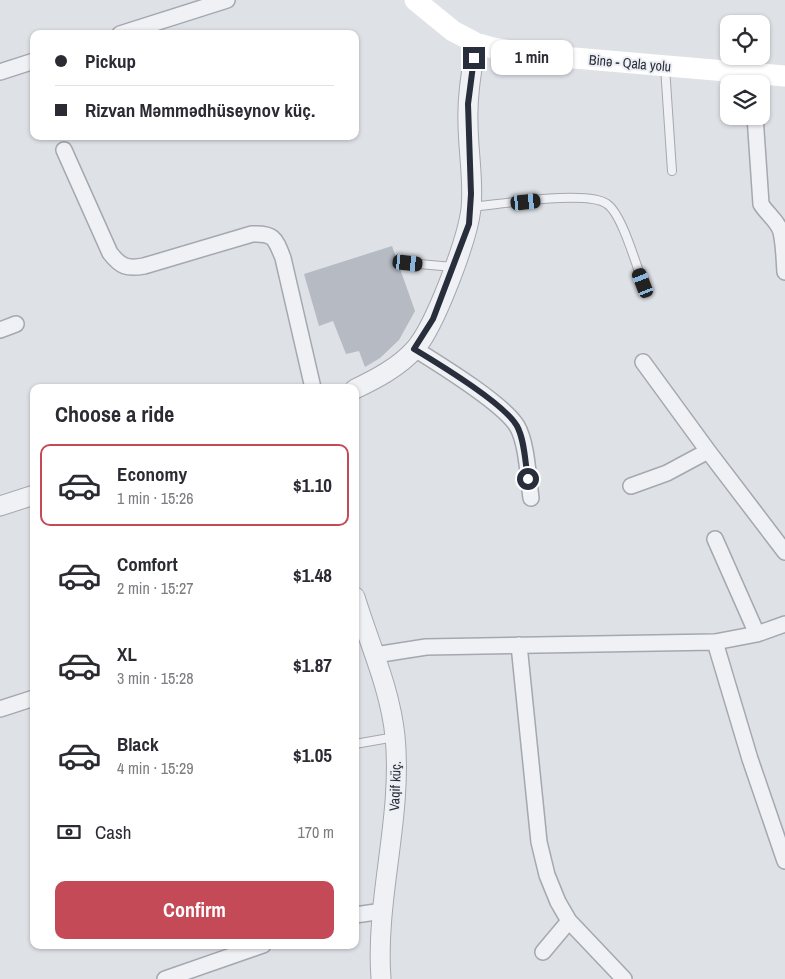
<!DOCTYPE html>
<meta charset="utf-8">
<style>
body{margin:0;font-family:"Archivo Narrow",sans-serif;background:#f2f2f3;color:#2b2b33;height:100vh;display:flex;flex-direction:column;font-size:19px;white-space:nowrap}
*{box-sizing:border-box;margin:0}
p{font-size:16px;color:#7c7c81}
.icon{flex:none;width:28px;height:28px;fill:none;stroke:currentColor;stroke-width:2;stroke-linecap:round;stroke-linejoin:round}
.map{position:relative;flex:1;overflow:hidden}
.drawer{position:absolute;left:30px;top:384px;width:329px;height:565px;display:flex;flex-direction:column;background:#fff;border-radius:10px;box-shadow:0 1px 4px #0004}
.drawer>*{flex:none}
.guide{position:absolute;left:30px;top:30px;width:329px;height:110px;border-radius:10px;box-shadow:0 1px 4px #0004;display:grid;align-content:center;height:110px;padding:0 25px;background:#fff}
.buttons{position:absolute;left:720px;top:15px;display:grid;gap:10px}
.buttons a{display:grid;place-items:center;width:50px;height:50px;border-radius:10px;background:#fff;box-shadow:0 1px 4px #0004;font-size:25px}
.end{position:absolute;width:22px;height:22px;margin:-11px;border:6px solid #282e3c;background:#fff;box-shadow:0 0 0 2px #fff}
.from{border-radius:50%}
.bubble{position:absolute;height:35px;border-radius:10px;background:#fff;box-shadow:0 1px 4px #0004;font-size:16px;font-weight:700;line-height:35px;text-align:center}
.car{position:absolute;width:15px;height:30px;margin:-15px -8px;border-radius:6px;box-shadow:0 0 4px 1px #0007;background:linear-gradient(#222 24%,#8ab4d8 0 40%,#222 0 76%,#8ab4d8 0 86%,#222 0)}
.guide b{display:flex;align-items:center;gap:18px;height:48px;font-size:19px}
.guide b+b{border-top:1px solid #e1e1e2}
.guide i{width:12px;height:12px;background:#2b2b33}
ul{padding:0;list-style:none}
li{display:flex;align-items:center;gap:15px;height:82px;margin:0 10px 8px;padding:0 15px;border:2px solid transparent;border-radius:10px}
li div{flex:1}
li b{display:block;font-size:19px}
li em{font-style:normal;font-weight:700}
li.current{border-color:#c44a57}
li>.icon{width:45px;height:45px;stroke-width:1.5}
h2{padding:0 25px;font-size:22px;line-height:60px}
.pay{display:flex;align-items:center;gap:12px;height:55px;padding:0 25px;font-size:19px}
.pay p{margin-inline-start:auto}
.primary-button{display:flex;gap:10px;margin-top:auto;padding:10px 25px}
.primary-button a{flex:1;height:58px;border-radius:10px;background:#c44a57;color:#fff;font-size:20px;font-weight:700;line-height:58px;text-align:center}
.map>svg:first-child{display:block}
.building{fill:#b5bac3}
.lines{fill:none;stroke-linecap:round;stroke-linejoin:round}
.service-casing{stroke:#a4a8b0;stroke-width:10}
.minor-casing{stroke:#a4a8b0;stroke-width:18}
.tertiary-casing{stroke:#a4a8b0;stroke-width:21}
.service{stroke:#f0f1f5;stroke-width:8}
.minor{stroke:#f0f1f5;stroke-width:15}
.tertiary{stroke:#f0f1f5;stroke-width:19}
.secondary{stroke:#fff;stroke-width:21}
.route{stroke:#282e3c;stroke-width:6}
.labels{text-anchor:middle;dominant-baseline:central;stroke-width:4;stroke-linejoin:round;paint-order:stroke}
.street-label{font-size:14px;fill:#282e3c;stroke:#edeff4}
</style>
<div class="map">
<svg width="785" height="979" viewBox="0 0 785 979">
<rect width="100%" height="100%" fill="#dee1e6"/>
<path class="building" d="M 392,246 L 415,311 L 399,340 L 380,358 L 365,367 L 359,351 L 346,354 L 333,321 L 319,326 L 304,274 Z"/>
<g class="lines">
<defs>
<path id="service" d="M 665,67 L 672,171
M 471,207 C 497,205 588,189 607,204 C 622,214 636,265 643,283
M 408,263 L 453,267
M 355,744 L 395,737"/>
<path id="minor" d="M 120,34 L 227,0
M 0,72 L 34,61
M 755,116 L 761,204 C 767,214 778,221 781,232 C 784,245 784,259 785,272
M 64,150 L 110,253 C 121,267 127,269 144,266 L 252,234 C 274,233 275,238 283,258 L 313,388
M 0,330 L 16,324
M 415,349 C 439,364 503,403 517,426 C 527,443 528,477 531,498
M 643,362 L 708,451 L 785,552
M 631,486 L 667,473 L 708,451
M 715,539 L 757,634
M 715,642 L 750,759 L 785,861
M 519,645 L 539,842 L 547,875 L 558,902 L 569,921 L 624,979
M 375,655 L 426,647 L 715,642 L 757,634 L 785,624
M 0,709 L 34,698
M 355,915 L 383,911
M 543,952 L 569,921
M 165,979 L 263,945"/>
<path id="tertiary" d="M 355,389 C 376,379 399,367 415,349 C 435,326 467,241 471,209 C 474,181 468,151 468,122 C 467,95 472,69 476,43
M 0,506 L 34,495
M 355,597 C 369,643 390,688 395,736 C 403,818 375,898 381,979"/>
</defs>
<use href="#service" class="service-casing"/>
<use href="#minor" class="minor-casing"/>
<use href="#tertiary" class="tertiary-casing"/>
<use href="#service" class="service"/>
<use href="#minor" class="minor"/>
<use href="#tertiary" class="tertiary"/>
<path class="secondary" d="M 415,0 L 453,31 L 476,43 L 493,48 L 539,55 L 785,76"/>
</g>
<g class="lines">
<path class="route" d="M 474,58 L 468,104 L 471,194 L 469,224 L 433,319 L 414,349 C 439,364 504,403 517,426 C 525,441 525,463 528,479"/>
</g>
<g class="labels">
<g class="street-label">
<text transform="translate(630 63) rotate(5)">Binə - Qala yolu</text>
<text transform="translate(395 786) rotate(-88)">Vaqif küç.</text>
</g>
</g>
</svg>
<div class="buttons">
<a><svg class="icon" aria-label="locate" viewBox="0 0 24 24"><circle cx="12" cy="12" r="6"/><path d="M12 2v4M12 18v4M2 12h4M18 12h4"/></svg></a>
<a><svg class="icon" aria-label="layers" viewBox="0 0 24 24"><path d="M12 4l9 5-9 5-9-5zM3 14l9 5 9-5"/></svg></a>
</div>
<i class="end from" style="left:528px;top:479px"></i>
<i class="end" style="left:474px;top:58px"></i>
<div class="bubble" style="left:491px;top:40px;width:82px">1 min</div>
<i class="car" style="left:526px;top:202px;rotate:84deg"></i>
<i class="car" style="left:408px;top:263px;rotate:96deg"></i>
<i class="car" style="left:643px;top:283px;rotate:339deg"></i>
<div class="guide">
<b><i class="from"></i>Pickup</b>
<b><i></i>Rizvan Məmmədhüseynov küç.</b>
</div>
<section class="drawer">
<h2>Choose a ride</h2>
<ul>
<li class="current"><svg class="icon" aria-label="car" viewBox="0 0 24 24"><path d="M5 17H2v-5l4-1 3-4h7l3 4 3 1v5h-3M9 17h6M6 11h13"/><circle cx="7" cy="17" r="2"/><circle cx="17" cy="17" r="2"/></svg><div><b>Economy</b><p>1 min · 15:26</p></div><em>$1.10</em></li>
<li><svg class="icon" aria-label="car" viewBox="0 0 24 24"><path d="M5 17H2v-5l4-1 3-4h7l3 4 3 1v5h-3M9 17h6M6 11h13"/><circle cx="7" cy="17" r="2"/><circle cx="17" cy="17" r="2"/></svg><div><b>Comfort</b><p>2 min · 15:27</p></div><em>$1.48</em></li>
<li><svg class="icon" aria-label="car" viewBox="0 0 24 24"><path d="M5 17H2v-5l4-1 3-4h7l3 4 3 1v5h-3M9 17h6M6 11h13"/><circle cx="7" cy="17" r="2"/><circle cx="17" cy="17" r="2"/></svg><div><b>XL</b><p>3 min · 15:28</p></div><em>$1.87</em></li>
<li><svg class="icon" aria-label="car" viewBox="0 0 24 24"><path d="M5 17H2v-5l4-1 3-4h7l3 4 3 1v5h-3M9 17h6M6 11h13"/><circle cx="7" cy="17" r="2"/><circle cx="17" cy="17" r="2"/></svg><div><b>Black</b><p>4 min · 15:29</p></div><em>$1.05</em></li>
</ul>
<div class="pay"><svg class="icon" aria-label="cash" viewBox="0 0 24 24"><path d="M3 7h18v10H3z"/><circle cx="12" cy="12" r="2"/></svg>Cash<p>170 m</p></div>
<div class="primary-button"><a>Confirm</a></div>
</section>
</div>
